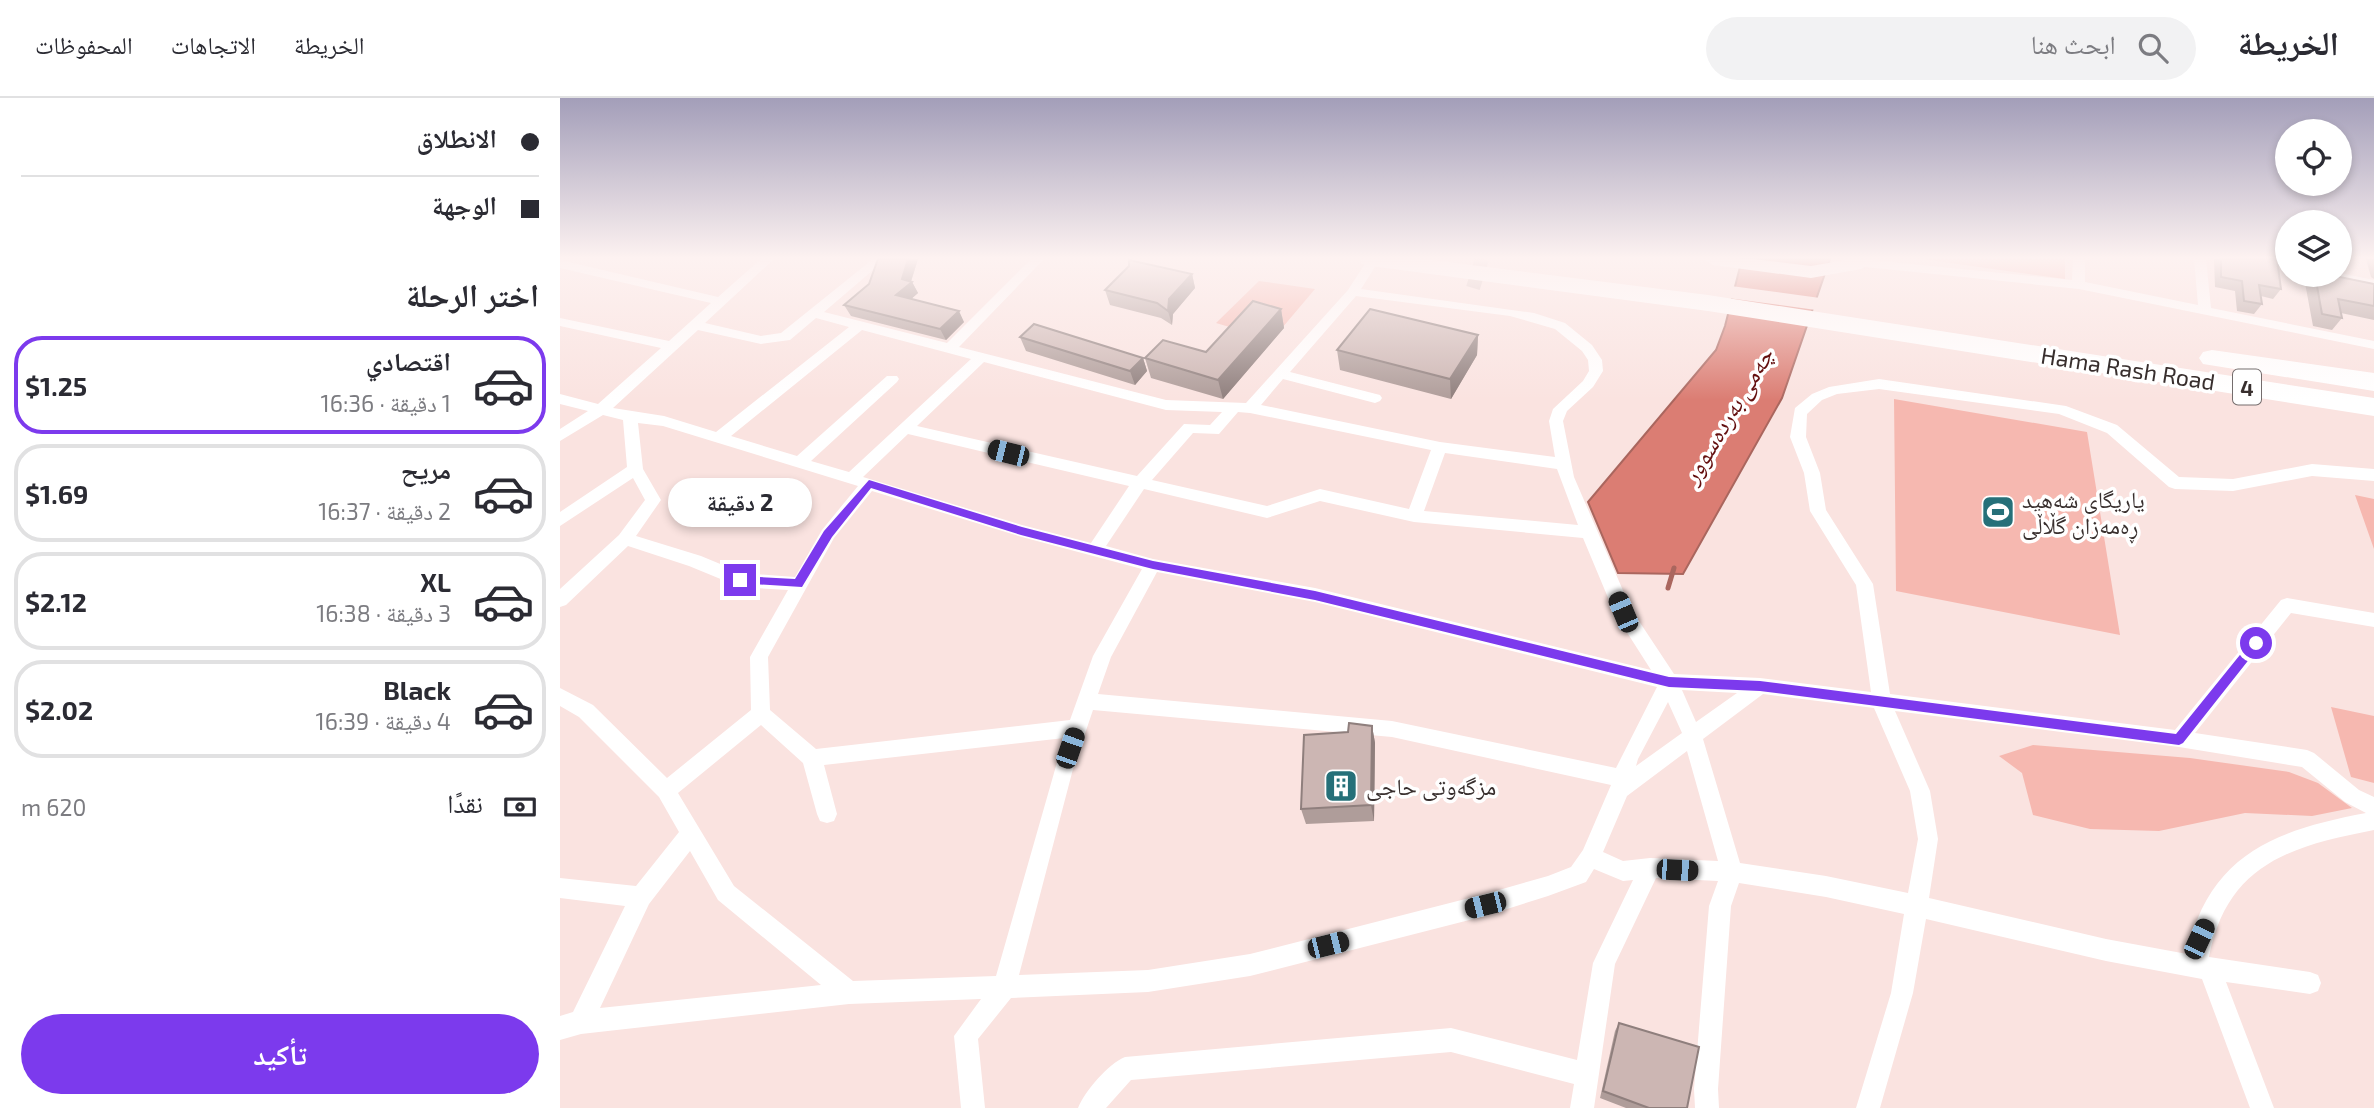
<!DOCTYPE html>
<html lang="ar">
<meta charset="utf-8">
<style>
body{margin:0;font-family:"Exo 2","Noto Naskh Arabic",sans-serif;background:#f2f2f3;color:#2b2b33;direction:rtl;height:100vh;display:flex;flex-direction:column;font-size:26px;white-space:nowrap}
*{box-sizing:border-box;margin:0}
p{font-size:23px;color:#7c7c81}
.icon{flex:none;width:38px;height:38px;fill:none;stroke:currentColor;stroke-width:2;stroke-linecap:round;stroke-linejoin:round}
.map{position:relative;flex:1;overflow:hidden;direction:ltr}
.side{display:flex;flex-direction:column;background:#fff;width:560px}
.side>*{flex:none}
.banner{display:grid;align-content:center;height:154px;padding:0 21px;background:#fff}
.fabs{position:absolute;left:1715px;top:21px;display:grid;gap:14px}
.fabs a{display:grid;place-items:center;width:77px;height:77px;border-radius:50%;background:#fff;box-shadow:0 4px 10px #0003;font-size:35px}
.end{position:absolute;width:32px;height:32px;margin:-16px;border:9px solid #7c3aed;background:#fff;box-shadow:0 0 0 4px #fff}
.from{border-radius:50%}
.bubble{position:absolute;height:49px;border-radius:24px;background:#fff;box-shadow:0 4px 10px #0003;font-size:23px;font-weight:700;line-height:49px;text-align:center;direction:rtl}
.car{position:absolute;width:21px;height:42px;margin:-21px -10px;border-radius:9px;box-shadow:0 0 5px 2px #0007;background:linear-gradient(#222 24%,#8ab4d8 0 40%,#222 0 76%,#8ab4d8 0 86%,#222 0)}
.banner b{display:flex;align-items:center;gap:24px;height:66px;font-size:26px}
.banner b+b{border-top:2px solid #e1e1e2}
.banner i{width:18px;height:18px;background:#2b2b33}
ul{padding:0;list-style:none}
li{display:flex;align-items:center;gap:21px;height:98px;margin:0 14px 10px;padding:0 7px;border:4px solid #e1e1e2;border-radius:28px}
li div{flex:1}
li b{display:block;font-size:26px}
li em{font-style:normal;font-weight:700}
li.current{border-color:#7c3aed}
li>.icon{width:63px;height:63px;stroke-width:1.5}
h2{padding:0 21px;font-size:32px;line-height:84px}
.pay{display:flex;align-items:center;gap:18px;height:77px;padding:0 21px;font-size:26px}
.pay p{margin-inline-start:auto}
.cta{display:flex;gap:14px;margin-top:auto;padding:14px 21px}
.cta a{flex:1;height:80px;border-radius:42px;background:#7c3aed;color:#fff;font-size:28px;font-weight:700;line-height:80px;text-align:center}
header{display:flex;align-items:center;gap:42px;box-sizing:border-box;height:98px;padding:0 35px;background:#fff;border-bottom:2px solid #e1e1e2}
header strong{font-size:33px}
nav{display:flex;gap:38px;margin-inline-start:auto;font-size:24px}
.search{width:490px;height:63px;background:#f2f2f3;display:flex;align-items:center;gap:18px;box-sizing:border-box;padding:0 24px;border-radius:38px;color:#7c7c81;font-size:26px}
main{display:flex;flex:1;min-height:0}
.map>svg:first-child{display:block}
.green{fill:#f6b8b0}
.water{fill:#db7d73;stroke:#aa665e;stroke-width:2}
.pier{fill:#fae3e0}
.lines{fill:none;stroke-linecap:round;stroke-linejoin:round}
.stream{stroke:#aa665e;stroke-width:5}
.street-tunnel{stroke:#d3bfbc;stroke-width:14;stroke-dasharray:14 7;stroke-linecap:butt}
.street{fill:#fff;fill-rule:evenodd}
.secondary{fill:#fff;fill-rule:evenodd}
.highway{fill:#fff;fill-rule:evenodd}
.wall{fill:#af9d9a}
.shaded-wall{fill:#8f7f7d}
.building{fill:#ccb6b3;stroke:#8f7f7d;stroke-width:2}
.route{fill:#7c3aed}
.labels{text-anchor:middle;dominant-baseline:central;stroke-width:7;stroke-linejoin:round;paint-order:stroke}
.shield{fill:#fff;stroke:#746d6d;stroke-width:2}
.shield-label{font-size:21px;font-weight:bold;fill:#382f2e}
.street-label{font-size:23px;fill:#382f2e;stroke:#fff}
.poi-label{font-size:23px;fill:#382f2e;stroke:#fff;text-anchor:start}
.water-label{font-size:24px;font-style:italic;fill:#640f0f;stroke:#fff}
</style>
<header>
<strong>الخريطة</strong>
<div class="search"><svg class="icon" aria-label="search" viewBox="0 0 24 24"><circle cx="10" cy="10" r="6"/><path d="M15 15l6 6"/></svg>ابحث هنا</div>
<nav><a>الخريطة</a><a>الاتجاهات</a><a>المحفوظات</a></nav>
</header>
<main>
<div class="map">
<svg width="1814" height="1010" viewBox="0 0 1814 1010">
<rect width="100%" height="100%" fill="#fae3e0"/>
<path class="green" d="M 1362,161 L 1505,161 L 1505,181 Z
M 699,183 L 755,191 L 722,230 L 683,233 L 656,225 Z
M 1334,301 L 1527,334 L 1560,537 L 1336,493 Z
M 1795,397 L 1814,401 L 1814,451 Z
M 1771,609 L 1814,618 L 1814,685 L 1791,679 Z
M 1473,647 L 1630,660 L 1729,674 L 1758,685 L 1792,710 L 1752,718 L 1685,715 L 1599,733 L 1530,731 L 1473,717 L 1462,675 L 1439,658 Z"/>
<path class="water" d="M 1182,161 L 1270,161 L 1222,300 L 1123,476 L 1058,475 L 1028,404 L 1156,252 L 1165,228 Z"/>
<path class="pier" d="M 1171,188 L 1260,200 L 1256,212 L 1168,200 Z"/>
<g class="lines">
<path class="stream" d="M 1108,490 L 1114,470"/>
<path class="street-tunnel" d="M 913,190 L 922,161"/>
<path class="street" d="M 201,161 L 214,161 L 145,225 L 201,238 L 221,235 L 313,161 L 326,161 L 264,214 L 387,245 L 471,161 L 484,161 L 399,249 L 606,302 L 686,305 L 788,192 L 808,161 L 820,161 L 801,191 L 974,215 L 1005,225 L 1032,247 L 1042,262 L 1043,273 L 1033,289 L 1007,313 L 1003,323 L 1014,379 L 1071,511 L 1114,576 L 1200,580 L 1311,594 L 1296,487 L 1250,413 L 1244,375 L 1230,339 L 1235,310 L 1252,296 L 1269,289 L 1319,281 L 1506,308 L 1557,327 L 1619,379 L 1673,381 L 1752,366 L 1814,371 L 1814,383 L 1752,378 L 1673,393 L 1615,391 L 1609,389 L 1547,335 L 1499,316 L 1319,291 L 1277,296 L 1262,302 L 1247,316 L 1246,339 L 1260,375 L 1266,412 L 1313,486 L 1330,596 L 1615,632 L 1721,502 L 1727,500 L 1814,515 L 1814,529 L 1731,515 L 1635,635 L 1747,652 L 1754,655 L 1799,692 L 1814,699 L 1814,732 C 1731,748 1667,766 1649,859 L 1750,874 L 1758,877 L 1761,885 L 1758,893 L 1750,896 L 1666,884 L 1714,1010 L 1690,1010 L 1642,881 L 1546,863 L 1366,821 L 1353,895 L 1320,1010 L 1296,1010 L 1331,895 L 1344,816 L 1266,799 L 1179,785 L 1171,808 L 1158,991 L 1159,1010 L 1135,1010 L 1134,991 L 1149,808 L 1158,783 L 1096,780 L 1055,866 L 1034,1010 L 1010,1010 L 1014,986 L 891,954 L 571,982 L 546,1010 L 518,1010 C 525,993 548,966 565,959 L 891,930 L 1017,962 L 1033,865 L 1073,782 L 1063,783 L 1034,771 L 1026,784 L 988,798 L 925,818 L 690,878 L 588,894 L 451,900 L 418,941 L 425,1010 L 401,1010 L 394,938 L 421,901 L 289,906 L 21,936 L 0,942 L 0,918 L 13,914 L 65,808 L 0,800 L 0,780 L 76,788 L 119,734 L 99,699 L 19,619 L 0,608 L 0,590 L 33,607 L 107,680 L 191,612 L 190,559 L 228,492 L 180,489 L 129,468 L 68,448 L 6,507 L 0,509 L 0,491 L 59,437 L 85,402 L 73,380 L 0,428 L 0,414 L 67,369 L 63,322 L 43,317 L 0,343 L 0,331 L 28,313 L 0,306 L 0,296 L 38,306 L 101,250 L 0,228 L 0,220 L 109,243 L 151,205 L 0,170 L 0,162 L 158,199 ZM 796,198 L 950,218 L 995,231 L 1022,253 L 1028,262 L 1029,273 L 1023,283 L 993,311 L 989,323 L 995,359 L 880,344 L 701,307 L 723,281 L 815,305 L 820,303 L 822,300 L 820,297 L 730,274 ZM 256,220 L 289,229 L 156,334 L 104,318 L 53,310 L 138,232 L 201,246 L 230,242 ZM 302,232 L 411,261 L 289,374 L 251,363 L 337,284 L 339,281 L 337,278 L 327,278 L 237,358 L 171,338 ZM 424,264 L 606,312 L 662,314 L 650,327 L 624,326 L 577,378 L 357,328 ZM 678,314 L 690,315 L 871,352 L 849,411 L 760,391 L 707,408 L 592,382 L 633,335 L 659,336 ZM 78,325 L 103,328 L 298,388 L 262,432 L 235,479 L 182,475 L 141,458 L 76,438 L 101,402 L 83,371 ZM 348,336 L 569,388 L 531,445 L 462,427 L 303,379 ZM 885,355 L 997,371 L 1018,427 L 864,413 ZM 584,391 L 707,420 L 760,403 L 854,424 L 1023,440 L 1054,514 L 1091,572 L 755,490 L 593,461 L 546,448 ZM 312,393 L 462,439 L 582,471 L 533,558 L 510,622 L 256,651 L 210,612 L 208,559 L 274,440 ZM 597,474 L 755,504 L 1097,589 L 1056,670 L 832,623 L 538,596 L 551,559 ZM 1122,592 L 1177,595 L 1136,624 ZM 1203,596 L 1314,610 L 1350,693 L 1358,741 L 1348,795 L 1266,778 L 1180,765 L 1143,641 ZM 1108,604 L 1122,635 L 1076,668 L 1078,661 ZM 533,612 L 832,639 L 1051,687 L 1023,752 L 1011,769 L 988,778 L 925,796 L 690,856 L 588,872 L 459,877 L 513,671 ZM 1335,613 L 1619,649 L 1742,669 L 1785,704 L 1806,715 C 1715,732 1648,757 1627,856 L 1546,841 L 1369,800 L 1378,741 L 1370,693 ZM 201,627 L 243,665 L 257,716 L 260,723 L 267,725 L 274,723 L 277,716 L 264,667 L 504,640 L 436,878 L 293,883 L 174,788 L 118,695 ZM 1127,653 L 1158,763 L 1090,760 L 1063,763 L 1043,754 L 1067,698 ZM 130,753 L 158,802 L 261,887 L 40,910 L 89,806 Z
M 1301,161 L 1512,182 L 1513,161 L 1525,161 L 1525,184 L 1638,207 L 1634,161 L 1646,161 L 1651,210 L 1814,243 L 1814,251 L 1519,191 L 1296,168 L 1296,162 Z
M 1683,161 L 1708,161 L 1727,164 L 1727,172 L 1689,165 Z
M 1780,175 L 1814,182 L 1814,190 L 1766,180 L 1765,177 Z"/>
<path class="secondary" d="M 1143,161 L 1193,161 L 1251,168 L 1292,161 L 1310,161 L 1311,165 L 1301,171 L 1251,180 L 1153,167 Z"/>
<path class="highway" d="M 799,161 L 864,161 L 1148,197 L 1814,300 L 1814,318 L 1148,213 L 811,168 L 802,166 Z
M 1652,252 L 1814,275 L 1814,293 L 1643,266 L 1639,260 L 1643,254 Z"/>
</g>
<path class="wall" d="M 318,161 L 358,161 L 351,184 L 352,184 L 358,195 L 351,201 L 404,224 L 386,242 L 291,218 L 284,207 L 309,186 Z
M 1654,161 L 1711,161 L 1721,191 L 1713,201 L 1701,198 L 1702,206 L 1694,216 L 1677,213 L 1675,193 L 1655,189 Z
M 1806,161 L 1814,161 L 1814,181 L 1811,179 Z
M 632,176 L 635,190 L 613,216 L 612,227 L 601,220 L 550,207 L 545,192 Z
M 1751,177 L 1770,177 L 1814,186 L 1814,222 L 1781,215 L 1782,220 L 1772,232 L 1753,228 L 1745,185 Z
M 721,211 L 724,230 L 663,301 L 591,280 L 585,260 L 646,254 Z
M 918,237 L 917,257 L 891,301 L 780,272 L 777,252 Z
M 460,239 L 583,260 L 587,273 L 575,287 L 466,253 Z
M 812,628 L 815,645 L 814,723 L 746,726 L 741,711 L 788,634 Z
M 1059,925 L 1127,1010 L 1066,1010 L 1040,1000 L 1055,933 Z"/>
<path class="shaded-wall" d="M 348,161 L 358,161 L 350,186 L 352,184 L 358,195 L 342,209 L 336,197 Z
M 632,176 L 635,190 L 613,216 L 612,227 L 608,213 L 609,201 Z
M 721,211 L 724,230 L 663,301 L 658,282 Z
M 399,213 L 404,224 L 386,242 L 380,231 Z
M 918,237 L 917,257 L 891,301 L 890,281 Z
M 583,260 L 587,273 L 575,287 L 570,273 Z
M 812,628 L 815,645 L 814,723 L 811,707 Z"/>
<path class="building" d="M 318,161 L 348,161 L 342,181 L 352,184 L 336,197 L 399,213 L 380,231 L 284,207 L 309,186 Z
M 1661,161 L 1711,161 L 1717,162 L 1721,191 L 1699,187 L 1702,206 L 1684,203 L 1682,183 L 1661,179 Z
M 569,162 L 632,176 L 609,201 L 608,213 L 597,205 L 545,192 L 569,168 Z
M 1755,177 L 1770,177 L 1814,186 L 1814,208 L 1778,201 L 1782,220 L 1762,216 Z
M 693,203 L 721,211 L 658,282 L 585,260 L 603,242 L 646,254 Z
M 810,211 L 918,237 L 890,281 L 777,252 Z
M 474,226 L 583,260 L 570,273 L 460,239 Z
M 789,625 L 812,628 L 811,707 L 741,711 L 744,637 L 788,634 Z
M 1059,925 L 1139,949 L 1127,1010 L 1089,1010 L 1043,993 Z"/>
<linearGradient id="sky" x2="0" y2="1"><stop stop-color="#a39eb9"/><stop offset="0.53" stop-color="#fdf2f1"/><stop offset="1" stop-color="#fdf2f1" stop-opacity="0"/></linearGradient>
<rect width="1814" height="302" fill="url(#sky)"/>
<path class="route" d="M 309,382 L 462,429 L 593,463 L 755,493 L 1109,579 L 1200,583 L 1616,636 L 1692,542 L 1696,540 L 1702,545 L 1623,645 L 1619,647 L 1200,593 L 1109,589 L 755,502 L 593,471 L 461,437 L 311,390 L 272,439 L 242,489 L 176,485 L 176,479 L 180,478 L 235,481 L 264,433 Z"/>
<defs>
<symbol id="stadium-square" viewBox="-11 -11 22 22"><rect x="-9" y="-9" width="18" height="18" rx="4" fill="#267079" stroke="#fff"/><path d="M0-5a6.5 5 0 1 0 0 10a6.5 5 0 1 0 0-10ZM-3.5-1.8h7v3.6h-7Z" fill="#fff"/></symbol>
<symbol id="building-square" viewBox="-11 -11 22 22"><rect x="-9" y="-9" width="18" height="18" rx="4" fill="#267079" stroke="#fff"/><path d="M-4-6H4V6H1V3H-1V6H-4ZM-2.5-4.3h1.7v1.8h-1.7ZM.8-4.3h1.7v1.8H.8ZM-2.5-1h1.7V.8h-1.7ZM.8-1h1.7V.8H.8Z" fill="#fff"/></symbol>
</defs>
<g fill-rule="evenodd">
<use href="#stadium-square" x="1419" y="395" width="38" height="38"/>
<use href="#building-square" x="762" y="669" width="38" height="38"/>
</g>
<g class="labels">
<rect class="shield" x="1673" y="271.5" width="28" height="35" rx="5"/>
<g class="shield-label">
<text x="1687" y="289">4</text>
</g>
<g class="street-label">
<text transform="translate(1568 270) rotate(9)">Hama Rash Road</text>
</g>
<g class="poi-label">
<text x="1462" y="401">یاریگای شەهید<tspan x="1462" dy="26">ڕەمەزان گڵاڵی</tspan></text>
<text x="806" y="688">مزگەوتی حاجی</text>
</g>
<g class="water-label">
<text transform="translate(1167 317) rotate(-59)">چەمی بەردەسوور</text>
</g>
</g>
</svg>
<div class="fabs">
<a><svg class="icon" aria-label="locate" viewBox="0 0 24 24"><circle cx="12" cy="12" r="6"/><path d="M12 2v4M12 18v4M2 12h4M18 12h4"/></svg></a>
<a><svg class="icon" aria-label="layers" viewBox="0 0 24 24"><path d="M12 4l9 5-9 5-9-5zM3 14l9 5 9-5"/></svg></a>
</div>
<i class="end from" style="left:1696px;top:545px"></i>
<i class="end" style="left:180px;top:482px"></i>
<div class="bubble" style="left:108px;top:380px;width:144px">2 دقيقة</div>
<i class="car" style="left:448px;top:355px;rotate:284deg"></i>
<i class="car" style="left:1063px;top:514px;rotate:337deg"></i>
<i class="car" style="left:510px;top:650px;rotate:19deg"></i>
<i class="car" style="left:1117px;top:772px;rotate:93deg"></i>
<i class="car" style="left:925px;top:807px;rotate:256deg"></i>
<i class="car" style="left:1639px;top:841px;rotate:25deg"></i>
<i class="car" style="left:768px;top:847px;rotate:76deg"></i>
</div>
<section class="side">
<div class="banner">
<b><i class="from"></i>الانطلاق</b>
<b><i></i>الوجهة</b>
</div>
<h2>اختر الرحلة</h2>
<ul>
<li class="current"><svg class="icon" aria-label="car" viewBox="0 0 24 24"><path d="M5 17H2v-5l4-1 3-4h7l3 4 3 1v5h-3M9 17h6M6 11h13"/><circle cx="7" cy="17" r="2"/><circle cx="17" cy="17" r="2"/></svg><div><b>اقتصادي</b><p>1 دقيقة · 16:36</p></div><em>$1.25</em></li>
<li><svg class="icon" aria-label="car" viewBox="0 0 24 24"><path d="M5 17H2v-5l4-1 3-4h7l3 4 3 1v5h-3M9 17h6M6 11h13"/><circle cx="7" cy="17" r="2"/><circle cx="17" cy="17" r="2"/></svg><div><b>مريح</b><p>2 دقيقة · 16:37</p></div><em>$1.69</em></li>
<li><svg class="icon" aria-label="car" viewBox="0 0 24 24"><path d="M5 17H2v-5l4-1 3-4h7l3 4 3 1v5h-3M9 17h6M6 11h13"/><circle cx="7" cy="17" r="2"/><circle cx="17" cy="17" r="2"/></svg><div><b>XL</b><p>3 دقيقة · 16:38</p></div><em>$2.12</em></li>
<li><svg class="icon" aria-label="car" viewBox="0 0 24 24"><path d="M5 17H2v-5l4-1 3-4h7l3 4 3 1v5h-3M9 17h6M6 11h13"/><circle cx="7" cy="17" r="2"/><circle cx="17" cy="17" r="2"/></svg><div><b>Black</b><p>4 دقيقة · 16:39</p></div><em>$2.02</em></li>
</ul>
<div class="pay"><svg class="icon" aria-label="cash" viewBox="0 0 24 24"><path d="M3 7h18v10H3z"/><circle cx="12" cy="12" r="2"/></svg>نقدًا<p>620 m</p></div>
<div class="cta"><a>تأكيد</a></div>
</section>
</main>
